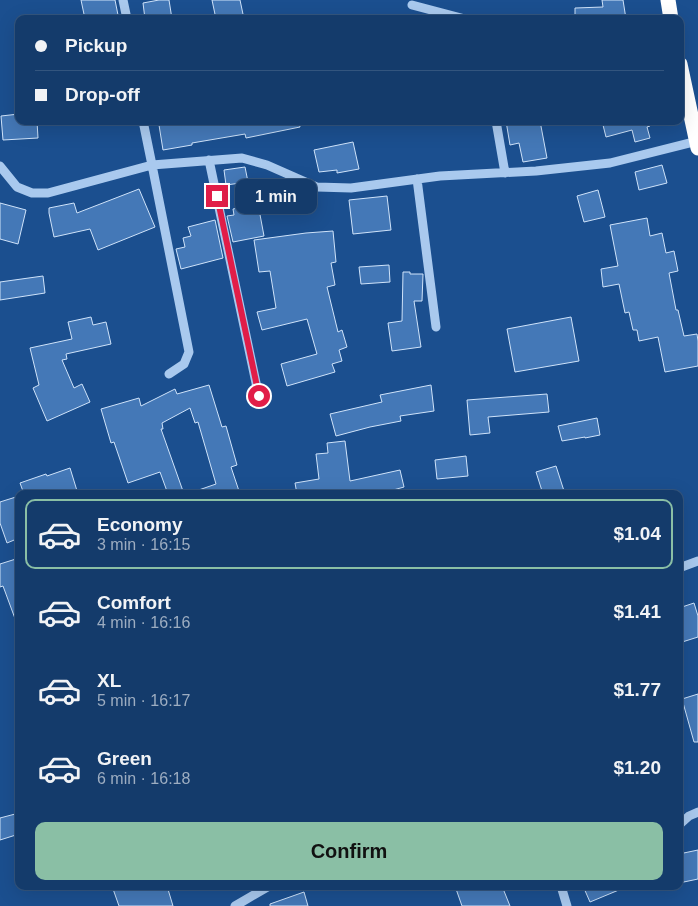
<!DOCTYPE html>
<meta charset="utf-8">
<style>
body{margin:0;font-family:Helvetica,sans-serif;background:#214673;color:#f1f3f6;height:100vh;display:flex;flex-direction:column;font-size:19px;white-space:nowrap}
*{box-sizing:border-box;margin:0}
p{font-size:16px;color:#9dadc1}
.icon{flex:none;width:28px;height:28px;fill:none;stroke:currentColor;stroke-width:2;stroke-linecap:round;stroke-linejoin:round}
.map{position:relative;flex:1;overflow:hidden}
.details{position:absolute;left:15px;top:490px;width:668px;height:400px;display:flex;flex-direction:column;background:#143b6b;border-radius:10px;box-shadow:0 5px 20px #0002,0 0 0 1px #33557e}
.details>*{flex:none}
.banner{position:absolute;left:15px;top:15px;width:669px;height:110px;border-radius:10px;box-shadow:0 5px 20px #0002,0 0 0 1px #33557e;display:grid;align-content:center;height:110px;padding:0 20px;background:#143b6b}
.end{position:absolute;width:22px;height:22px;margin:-11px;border:6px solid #e11d48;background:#fff;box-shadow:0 0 0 2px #fff}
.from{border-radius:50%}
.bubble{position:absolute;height:35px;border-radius:10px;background:#143b6b;box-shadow:0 5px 20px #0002,0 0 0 1px #33557e;font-size:16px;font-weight:600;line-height:35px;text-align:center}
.banner b{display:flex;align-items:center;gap:18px;height:48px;font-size:19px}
.banner b+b{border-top:1px solid #33557e}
.banner i{width:12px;height:12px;background:#f1f3f6}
ul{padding:9px 0 0;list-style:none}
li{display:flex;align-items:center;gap:15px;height:70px;margin:0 10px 8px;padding:0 10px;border:2px solid transparent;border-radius:10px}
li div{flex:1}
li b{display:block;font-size:19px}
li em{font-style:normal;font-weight:600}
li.selected{border-color:#8abfa5}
li>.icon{width:45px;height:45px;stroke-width:1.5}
.button{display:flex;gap:10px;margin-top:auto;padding:10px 20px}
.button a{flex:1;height:58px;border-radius:10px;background:#8abfa5;color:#111;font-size:20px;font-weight:600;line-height:58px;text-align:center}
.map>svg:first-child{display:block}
.building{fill:#4478b7;stroke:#cfe3fa}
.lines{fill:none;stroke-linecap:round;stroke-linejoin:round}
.minor{stroke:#a9c9ee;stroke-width:9}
.highway{stroke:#fff;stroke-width:15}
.route{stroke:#e11d48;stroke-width:6}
</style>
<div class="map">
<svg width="698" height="906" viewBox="0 0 698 906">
<rect width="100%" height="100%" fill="#1b4f8f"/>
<path class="building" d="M 81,0 L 115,0 L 118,15 L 100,19 L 85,19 Z
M 159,0 L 169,0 L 172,19 L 145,19 L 143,3 Z
M 212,0 L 240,0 L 244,19 L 216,19 Z
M 602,0 L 623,0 L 626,19 L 575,19 L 575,8 L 603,7 Z
M 19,114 L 19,121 L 37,121 L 38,138 L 3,140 L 1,116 Z
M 184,121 L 299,121 L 300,127 L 246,138 L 245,134 L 192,143 L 192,145 L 163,150 L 159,125 Z
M 506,121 L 540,121 L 547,158 L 523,162 L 519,143 L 510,145 Z
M 602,121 L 649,121 L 650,126 L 647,127 L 650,138 L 635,142 L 632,130 L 606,137 Z
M 353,142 L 359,169 L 337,173 L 337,170 L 319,172 L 314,150 Z
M 662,165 L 667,183 L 639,190 L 635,172 Z
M 245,167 L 248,182 L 226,185 L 224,170 Z
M 139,189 L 155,227 L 98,250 L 90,229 L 54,237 L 49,213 L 49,208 L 74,203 L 77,213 Z
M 598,190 L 605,217 L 584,222 L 577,196 Z
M 387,196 L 391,230 L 353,234 L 349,200 Z
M 0,203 L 26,210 L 18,244 L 0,239 Z
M 258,204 L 264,236 L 233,242 L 227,216 L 234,215 L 233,209 Z
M 647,218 L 650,236 L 662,233 L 666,253 L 674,251 L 678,271 L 669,273 L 676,310 L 678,310 L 684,336 L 697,334 L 698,341 L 698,366 L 665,372 L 658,337 L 639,341 L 637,330 L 633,330 L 629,312 L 625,313 L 619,284 L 603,287 L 601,269 L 618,266 L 610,225 Z
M 215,220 L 223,258 L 181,269 L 176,249 L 185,247 L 183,238 L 191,236 L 188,227 Z
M 333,231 L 336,262 L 331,263 L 335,285 L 327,287 L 338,332 L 342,330 L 347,347 L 339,350 L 342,361 L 332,364 L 335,372 L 287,386 L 281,364 L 317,354 L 307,319 L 262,330 L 257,312 L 276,308 L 270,271 L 259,272 L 254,240 L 306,233 Z
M 389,265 L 390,282 L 361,284 L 359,267 Z
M 403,272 L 410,272 L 410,274 L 423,274 L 422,301 L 414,301 L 421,347 L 392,351 L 388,323 L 402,321 Z
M 43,276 L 45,293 L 0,300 L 0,282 Z
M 91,317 L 93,325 L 106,322 L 111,344 L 66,354 L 67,359 L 62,360 L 74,388 L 82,384 L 90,402 L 47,421 L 33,388 L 39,385 L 30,348 L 72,339 L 68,322 Z
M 571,317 L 579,361 L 515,372 L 507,329 Z
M 209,385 L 222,427 L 226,426 L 237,465 L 231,467 L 240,494 L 194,494 L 193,492 L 216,484 L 198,422 L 195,423 L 190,408 L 162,423 L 163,429 L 161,429 L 184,494 L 168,494 L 160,472 L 128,483 L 114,442 L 111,443 L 101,409 L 139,398 L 141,406 L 175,389 L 177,394 Z
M 431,385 L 434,411 L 400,416 L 401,421 L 370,427 L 336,436 L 330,414 L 382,402 L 380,395 Z
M 547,394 L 549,412 L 488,417 L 490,433 L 470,435 L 467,400 Z
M 597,418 L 600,435 L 585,438 L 585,437 L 562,441 L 558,426 Z
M 345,441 L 350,481 L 400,470 L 404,487 L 379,494 L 297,494 L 295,483 L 319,479 L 316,454 L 328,453 L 327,443 Z
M 466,456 L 468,476 L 437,479 L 435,460 Z
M 556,466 L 565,494 L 543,494 L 536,472 Z
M 70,468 L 78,494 L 24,494 L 20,483 L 46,474 L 47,476 Z
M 19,496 L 19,538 L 7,543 L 0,523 L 0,502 Z
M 19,558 L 19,624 L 17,624 L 3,586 L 0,587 L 0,564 Z
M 694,603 L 698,616 L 698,637 L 679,643 L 679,608 Z
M 698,694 L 698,742 L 694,742 L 682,699 Z
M 19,813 L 19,834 L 0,840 L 0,818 Z
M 698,850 L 698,879 L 679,883 L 679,854 Z
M 112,886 L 167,886 L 173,906 L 119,906 Z
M 455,886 L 502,886 L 510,906 L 462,906 Z
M 583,886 L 626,886 L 626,887 L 590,902 Z
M 304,892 L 308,906 L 270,906 L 270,904 Z"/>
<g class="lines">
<path class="minor" d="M 123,0 L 127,19
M 412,5 L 465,19
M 143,121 L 152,165 L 242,158 L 267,165 L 317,187 L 351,188 L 440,176 L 536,171 L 610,163 L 697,141
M 496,121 L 505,173
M 209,160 L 259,397
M 0,166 L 17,187 L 32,193 L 48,193 L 152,165 L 189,352 L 184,364 L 169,374
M 417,179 L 436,327
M 679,568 L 698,561
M 679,825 L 689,816 L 698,812
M 561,886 L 567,906
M 235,906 L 269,886"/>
<path class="highway" d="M 668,0 L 671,19
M 680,64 L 698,148"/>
</g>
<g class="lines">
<path class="route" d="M 217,196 L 259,396"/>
</g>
</svg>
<i class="end from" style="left:259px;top:396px"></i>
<i class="end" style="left:217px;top:196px"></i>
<div class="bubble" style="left:235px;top:179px;width:82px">1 min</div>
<div class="banner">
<b><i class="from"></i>Pickup</b>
<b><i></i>Drop-off</b>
</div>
<section class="details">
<ul>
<li class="selected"><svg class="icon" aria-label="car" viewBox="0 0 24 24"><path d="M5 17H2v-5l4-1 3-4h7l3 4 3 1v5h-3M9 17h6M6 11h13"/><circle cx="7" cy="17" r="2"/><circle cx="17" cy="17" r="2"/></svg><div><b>Economy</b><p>3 min · 16:15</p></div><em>$1.04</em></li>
<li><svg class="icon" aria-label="car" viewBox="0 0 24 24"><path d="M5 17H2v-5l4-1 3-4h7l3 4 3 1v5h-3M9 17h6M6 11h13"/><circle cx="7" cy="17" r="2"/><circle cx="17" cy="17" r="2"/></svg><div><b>Comfort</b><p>4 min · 16:16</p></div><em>$1.41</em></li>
<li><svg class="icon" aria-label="car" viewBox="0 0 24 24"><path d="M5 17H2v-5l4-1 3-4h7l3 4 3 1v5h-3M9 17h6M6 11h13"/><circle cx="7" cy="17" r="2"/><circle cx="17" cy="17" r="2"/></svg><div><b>XL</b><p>5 min · 16:17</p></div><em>$1.77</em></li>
<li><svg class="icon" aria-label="car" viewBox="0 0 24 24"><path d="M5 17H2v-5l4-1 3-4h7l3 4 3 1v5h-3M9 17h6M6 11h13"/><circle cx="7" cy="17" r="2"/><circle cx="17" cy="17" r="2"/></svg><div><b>Green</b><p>6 min · 16:18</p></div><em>$1.20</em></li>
</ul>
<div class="button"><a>Confirm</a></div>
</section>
</div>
